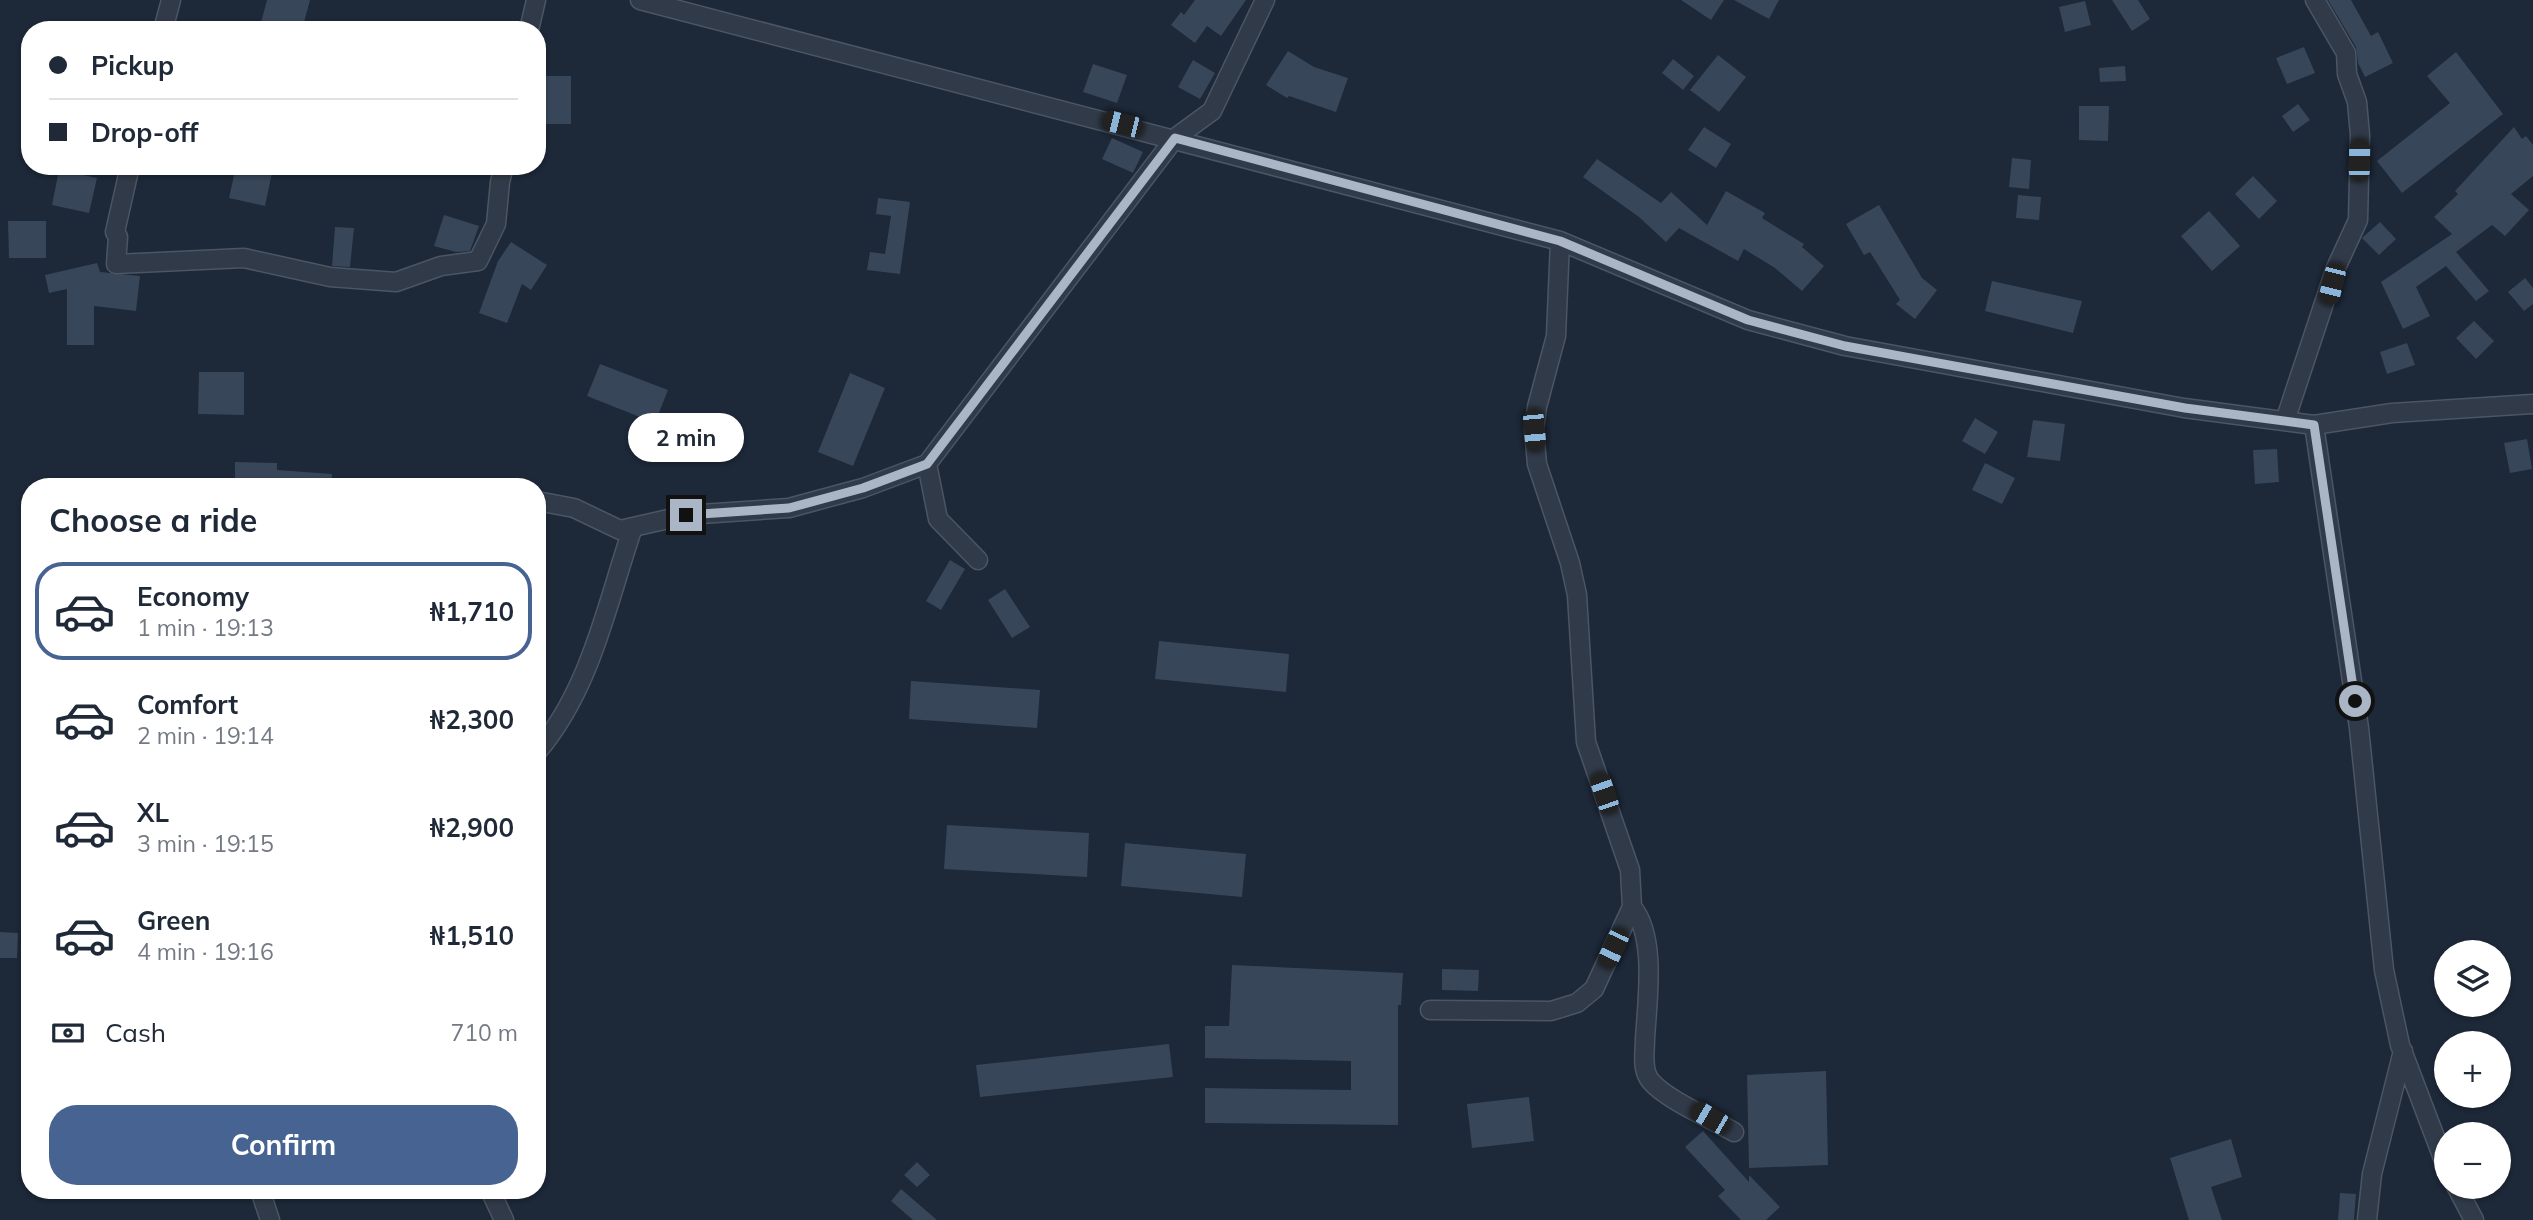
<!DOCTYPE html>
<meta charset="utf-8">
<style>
body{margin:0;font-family:Mulish,sans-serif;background:#f2f2f3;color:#1f2937;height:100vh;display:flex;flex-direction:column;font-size:26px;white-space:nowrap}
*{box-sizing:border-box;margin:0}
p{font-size:23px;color:#747a83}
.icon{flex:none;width:38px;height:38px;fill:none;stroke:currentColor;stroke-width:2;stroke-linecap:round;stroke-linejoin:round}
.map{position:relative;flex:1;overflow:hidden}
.drawer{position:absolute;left:21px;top:478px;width:525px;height:721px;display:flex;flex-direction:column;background:#fff;border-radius:28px;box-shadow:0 2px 5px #0004}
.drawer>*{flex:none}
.top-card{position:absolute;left:21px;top:21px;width:525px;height:154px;border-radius:28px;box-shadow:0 2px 5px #0004;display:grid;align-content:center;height:154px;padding:0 28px;background:#fff}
.fabs{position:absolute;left:2434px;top:940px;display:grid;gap:14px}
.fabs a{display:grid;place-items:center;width:77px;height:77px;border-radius:50%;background:#fff;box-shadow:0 2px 5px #0004;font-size:35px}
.end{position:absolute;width:32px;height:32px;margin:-16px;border:9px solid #aab5c6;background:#111;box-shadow:0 0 0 4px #111}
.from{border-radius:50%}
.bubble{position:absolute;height:49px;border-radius:24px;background:#fff;box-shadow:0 2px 5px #0004;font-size:23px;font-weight:700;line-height:49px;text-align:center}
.car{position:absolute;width:21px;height:42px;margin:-21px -10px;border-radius:9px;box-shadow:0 0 5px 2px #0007;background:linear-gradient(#222 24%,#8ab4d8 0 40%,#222 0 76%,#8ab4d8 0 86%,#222 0)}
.top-card b{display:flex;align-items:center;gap:24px;height:66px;font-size:26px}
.top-card b+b{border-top:2px solid #e0e1e3}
.top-card i{width:18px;height:18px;background:#1f2937}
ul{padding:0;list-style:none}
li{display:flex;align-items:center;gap:21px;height:98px;margin:0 14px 10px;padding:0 14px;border:4px solid transparent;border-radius:28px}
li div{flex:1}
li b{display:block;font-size:26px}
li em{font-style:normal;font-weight:700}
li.current{border-color:#466391}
li>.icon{width:63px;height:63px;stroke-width:1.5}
h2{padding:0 28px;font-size:32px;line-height:84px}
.pay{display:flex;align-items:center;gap:18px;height:77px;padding:0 28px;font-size:26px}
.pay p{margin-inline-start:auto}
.action{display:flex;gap:14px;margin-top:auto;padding:14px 28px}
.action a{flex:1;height:80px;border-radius:28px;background:#466391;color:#fff;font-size:28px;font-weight:700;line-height:80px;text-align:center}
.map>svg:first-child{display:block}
.building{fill:#384659}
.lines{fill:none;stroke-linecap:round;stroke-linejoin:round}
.street-casing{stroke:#4b5563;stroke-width:21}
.street{stroke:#313a48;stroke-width:18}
.route{stroke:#aab5c6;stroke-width:9}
</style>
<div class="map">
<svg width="2533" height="1220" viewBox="0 0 2533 1220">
<rect width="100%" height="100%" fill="#1d2838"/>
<path class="building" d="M 267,0 L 310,0 L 302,30 L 259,30 Z
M 1195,0 L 1246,0 L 1221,36 L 1207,26 L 1195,43 L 1171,25 L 1181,12 L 1184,15 Z
M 1681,0 L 1724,0 L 1711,20 Z
M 1734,0 L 1779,0 L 1769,19 Z
M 2112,0 L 2138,0 L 2150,19 L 2132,31 Z
M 2328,0 L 2351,0 L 2371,36 L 2378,32 L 2393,63 L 2365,77 L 2358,63 L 2356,47 Z
M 2085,1 L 2091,25 L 2065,32 L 2059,7 Z
M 2304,47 L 2315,73 L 2287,84 L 2276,58 Z
M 1288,51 L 1314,67 L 1348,78 L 1336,112 L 1289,96 L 1287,98 L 1266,85 Z
M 2456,52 L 2503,114 L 2402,193 L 2377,161 L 2450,103 L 2427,76 Z
M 1718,55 L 1746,77 L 1719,112 L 1690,90 Z
M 1673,59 L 1694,76 L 1683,90 L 1662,73 Z
M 1193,60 L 1215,73 L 1200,99 L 1178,87 Z
M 1093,64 L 1127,75 L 1117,103 L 1083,92 Z
M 2125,66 L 2126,81 L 2100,82 L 2099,68 Z
M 542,76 L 571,76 L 571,124 L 542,124 Z
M 2298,104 L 2310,120 L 2293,132 L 2282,116 Z
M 2079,106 L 2109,106 L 2108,141 L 2079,140 Z
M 1704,127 L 1731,144 L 1716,168 L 1688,150 Z
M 2514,127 L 2522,139 L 2526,136 L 2533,145 L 2533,176 L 2511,194 L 2529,210 L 2505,236 L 2492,225 L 2456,252 L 2489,291 L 2476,301 L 2446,266 L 2416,287 L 2430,316 L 2403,329 L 2381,282 L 2452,234 L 2434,217 L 2458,194 L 2455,191 Z
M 1112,138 L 1143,152 L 1133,173 L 1102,159 Z
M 2012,158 L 2031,160 L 2029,189 L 2009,187 Z
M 1597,159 L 1661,203 L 1671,192 L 1707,225 L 1726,191 L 1765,213 L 1762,218 L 1804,244 L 1802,247 L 1824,266 L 1802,291 L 1775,268 L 1744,249 L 1738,261 L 1679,228 L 1666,242 L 1639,217 L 1583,177 Z
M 236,166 L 272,173 L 265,206 L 229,198 Z
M 59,170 L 97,178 L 89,213 L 52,205 Z
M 2253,176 L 2277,201 L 2259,219 L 2235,194 Z
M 2018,195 L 2041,197 L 2039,220 L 2016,218 Z
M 878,198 L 910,202 L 900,274 L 867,270 L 870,252 L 885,254 L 891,216 L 876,214 Z
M 1879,205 L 1922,278 L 1937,290 L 1915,319 L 1896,304 L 1900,300 L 1870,252 L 1864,255 L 1846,224 Z
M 2209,211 L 2240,246 L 2212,271 L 2181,236 Z
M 444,215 L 479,226 L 470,251 L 456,252 L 434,246 Z
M 8,221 L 46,221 L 46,258 L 9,258 Z
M 2380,222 L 2396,239 L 2379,255 L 2362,238 Z
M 335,227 L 354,228 L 350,267 L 332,266 Z
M 511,242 L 547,265 L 531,290 L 522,284 L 507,323 L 479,313 L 498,261 Z
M 97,263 L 100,272 L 140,276 L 136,311 L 94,306 L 94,345 L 67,345 L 67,289 L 49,293 L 45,275 Z
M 2525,278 L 2533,288 L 2533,304 L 2524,311 L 2508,292 Z
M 1992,281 L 2082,301 L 2073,333 L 1985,311 Z
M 2474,321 L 2494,341 L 2476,359 L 2456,338 Z
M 2407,343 L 2415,365 L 2387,374 L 2380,352 Z
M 600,364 L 668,390 L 655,423 L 587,396 Z
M 199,372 L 244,372 L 244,415 L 198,414 Z
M 850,373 L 885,388 L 853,466 L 818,452 Z
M 1975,418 L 1998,432 L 1985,454 L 1962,441 Z
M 2033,420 L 2065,424 L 2060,461 L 2027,457 Z
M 2527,439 L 2532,469 L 2510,473 L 2504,443 Z
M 2277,449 L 2279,482 L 2255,484 L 2253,450 Z
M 235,462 L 277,463 L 277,470 L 332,474 L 331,486 L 235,486 Z
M 1985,463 L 2015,478 L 2002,504 L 1972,490 Z
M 950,560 L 965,569 L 941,610 L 926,601 Z
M 1005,589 L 1030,627 L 1012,638 L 988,600 Z
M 1159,641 L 1289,654 L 1286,692 L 1155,679 Z
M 911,681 L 1040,690 L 1037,728 L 909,719 Z
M 947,825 L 1089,833 L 1087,877 L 944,869 Z
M 1125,843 L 1246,854 L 1242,897 L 1121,886 Z
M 0,932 L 18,933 L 17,958 L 0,958 Z
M 1232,965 L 1403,973 L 1401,1005 L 1398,1005 L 1398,1125 L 1205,1123 L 1205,1088 L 1351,1090 L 1351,1061 L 1205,1058 L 1205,1026 L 1229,1026 Z
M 1442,969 L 1479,970 L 1478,991 L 1442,990 Z
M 1169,1044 L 1173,1077 L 980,1097 L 976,1065 Z
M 1826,1071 L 1828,1165 L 1749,1168 L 1747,1075 Z
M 1529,1097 L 1534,1141 L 1472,1148 L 1467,1104 Z
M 1703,1131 L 1749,1182 L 1749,1175 L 1780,1207 L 1766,1220 L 1741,1220 L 1718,1196 L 1725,1190 L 1685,1147 Z
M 2231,1139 L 2242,1177 L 2211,1187 L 2222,1220 L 2189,1220 L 2170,1158 Z
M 917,1162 L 930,1175 L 917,1187 L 904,1175 Z
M 901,1189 L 937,1220 L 913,1220 L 891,1201 Z
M 2340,1193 L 2356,1194 L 2354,1220 L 2338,1220 Z"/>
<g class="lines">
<defs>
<path id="street" d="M 640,0 L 1560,241 L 1748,320 L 1845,346 L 2184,408 L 2314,425 L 2392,413 L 2533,404
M 163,30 L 171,0
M 529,30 L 536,0
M 130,166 L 115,232 L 118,237 L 116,264 L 244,258 L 330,277 L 396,282 L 441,266 L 478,261 L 496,224 L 500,182 L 504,166
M 2285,421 L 2335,270 L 2358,220 L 2360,135 L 2357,102 L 2347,74 L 2346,53 L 2315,0
M 2314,425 L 2359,728 L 2384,970 L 2400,1045 L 2446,1166
M 537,501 L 574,508 L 620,530 L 686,515 L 789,508 L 863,488 L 927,464
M 978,560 L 938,519 L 927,464 L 1175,138 L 1212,111 L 1265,0
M 537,752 C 591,689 607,603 633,527
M 1632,907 C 1657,936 1647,1003 1645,1039 C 1645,1051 1642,1066 1648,1077 C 1658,1096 1714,1120 1734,1132
M 1430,1010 L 1551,1011 L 1577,1003 L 1594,989 L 1632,907 L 1630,870 L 1586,742 L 1577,595 L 1570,563 L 1537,464 L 1534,430 L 1537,407 L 1556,336 L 1560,241
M 2456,1186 L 2474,1220
M 260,1190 L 270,1220
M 490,1190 L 504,1220
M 2367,1220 L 2372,1174 L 2403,1051"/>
</defs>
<use href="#street" class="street-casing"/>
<use href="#street" class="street"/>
</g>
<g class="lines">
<path class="route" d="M 686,515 L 789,508 L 863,488 L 927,464 L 1175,138 L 1560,241 L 1748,320 L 1845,346 L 2185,408 L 2314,425 L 2355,701"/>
</g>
</svg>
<div class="fabs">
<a><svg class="icon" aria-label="layers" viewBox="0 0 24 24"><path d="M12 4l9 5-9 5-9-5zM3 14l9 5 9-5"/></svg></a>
<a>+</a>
<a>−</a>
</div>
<i class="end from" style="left:2355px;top:701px"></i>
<i class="end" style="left:686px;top:515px"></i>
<div class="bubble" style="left:628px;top:413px;width:116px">2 min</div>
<i class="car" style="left:1122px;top:124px;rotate:284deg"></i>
<i class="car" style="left:2359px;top:160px;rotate:1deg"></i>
<i class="car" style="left:2332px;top:284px;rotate:194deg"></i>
<i class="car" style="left:1534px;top:430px;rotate:175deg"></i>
<i class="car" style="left:1604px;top:793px;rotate:341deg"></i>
<i class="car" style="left:1613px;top:948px;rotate:205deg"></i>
<i class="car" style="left:1710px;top:1118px;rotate:300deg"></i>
<div class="top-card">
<b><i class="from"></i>Pickup</b>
<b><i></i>Drop-off</b>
</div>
<section class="drawer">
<h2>Choose a ride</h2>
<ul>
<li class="current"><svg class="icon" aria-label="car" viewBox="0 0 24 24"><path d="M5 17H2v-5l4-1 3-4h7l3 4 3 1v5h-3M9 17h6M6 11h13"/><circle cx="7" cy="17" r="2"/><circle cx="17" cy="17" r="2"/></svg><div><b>Economy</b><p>1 min · 19:13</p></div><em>₦1,710</em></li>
<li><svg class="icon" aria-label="car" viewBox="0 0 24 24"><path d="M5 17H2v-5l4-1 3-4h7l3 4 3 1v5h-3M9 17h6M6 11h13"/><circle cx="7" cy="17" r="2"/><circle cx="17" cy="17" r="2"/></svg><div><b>Comfort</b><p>2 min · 19:14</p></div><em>₦2,300</em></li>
<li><svg class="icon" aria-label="car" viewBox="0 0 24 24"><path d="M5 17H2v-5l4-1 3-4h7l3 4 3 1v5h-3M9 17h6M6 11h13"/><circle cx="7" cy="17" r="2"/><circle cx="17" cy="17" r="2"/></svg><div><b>XL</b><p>3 min · 19:15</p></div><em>₦2,900</em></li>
<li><svg class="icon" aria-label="car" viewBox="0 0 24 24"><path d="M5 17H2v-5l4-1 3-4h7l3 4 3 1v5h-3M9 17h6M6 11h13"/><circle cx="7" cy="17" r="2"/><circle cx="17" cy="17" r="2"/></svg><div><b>Green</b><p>4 min · 19:16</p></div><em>₦1,510</em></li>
</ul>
<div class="pay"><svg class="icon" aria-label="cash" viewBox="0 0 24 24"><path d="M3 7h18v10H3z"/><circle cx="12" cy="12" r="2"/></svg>Cash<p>710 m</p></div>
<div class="action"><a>Confirm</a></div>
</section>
</div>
